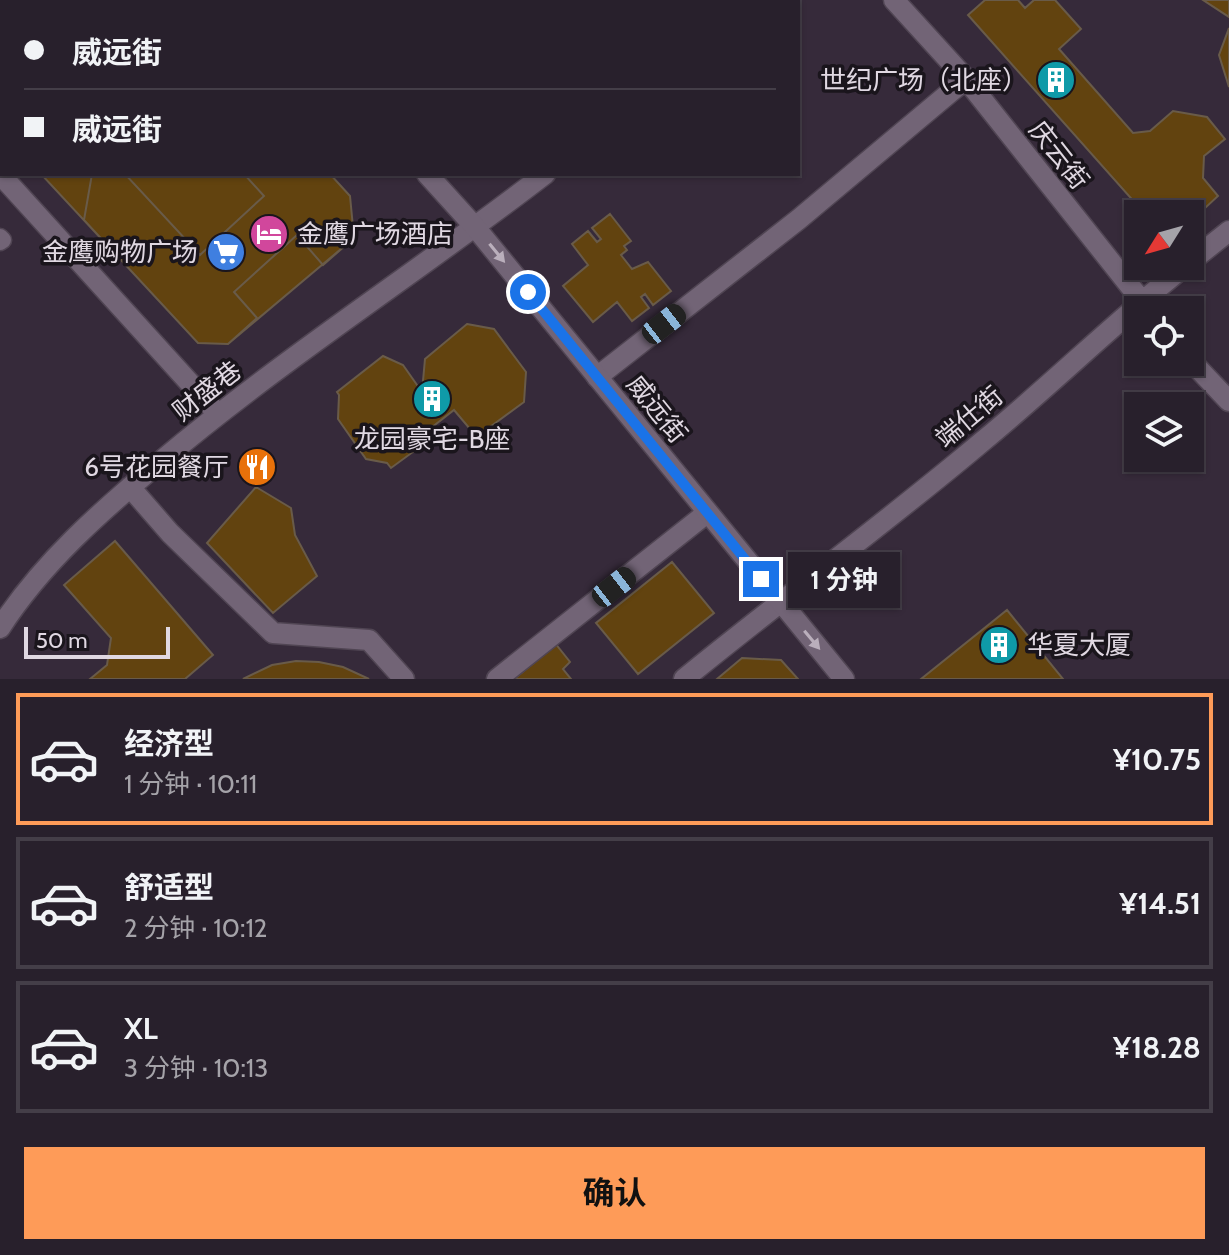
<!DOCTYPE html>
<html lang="zh">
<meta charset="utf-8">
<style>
body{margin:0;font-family:Cabin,"Noto Sans SC",sans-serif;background:#302834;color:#f1f3f6;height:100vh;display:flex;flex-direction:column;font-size:30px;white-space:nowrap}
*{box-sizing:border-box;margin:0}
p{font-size:26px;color:#a5a3a9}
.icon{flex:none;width:44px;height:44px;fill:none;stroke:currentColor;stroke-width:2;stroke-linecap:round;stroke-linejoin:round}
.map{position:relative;height:679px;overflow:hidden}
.drawer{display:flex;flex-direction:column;background:#28202c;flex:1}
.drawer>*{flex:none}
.banner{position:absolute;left:0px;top:0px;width:800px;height:176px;box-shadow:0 2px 6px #0004,0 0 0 2px #443e48;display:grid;align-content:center;height:176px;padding:0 24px;background:#28202c}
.needle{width:52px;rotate:233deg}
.buttons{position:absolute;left:1124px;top:200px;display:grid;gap:16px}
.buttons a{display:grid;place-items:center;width:80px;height:80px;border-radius:0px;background:#28202c;box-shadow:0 2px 6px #0004,0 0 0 2px #443e48;font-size:40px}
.scale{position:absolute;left:24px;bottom:20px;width:146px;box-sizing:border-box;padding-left:8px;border:4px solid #e0d8e2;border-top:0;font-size:22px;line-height:28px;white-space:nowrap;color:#e0d8e2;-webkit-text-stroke:6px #1a151c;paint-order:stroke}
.end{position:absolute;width:36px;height:36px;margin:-18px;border:10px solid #1a73e8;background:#fff;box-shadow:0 0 0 4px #fff}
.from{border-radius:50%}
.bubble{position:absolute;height:56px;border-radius:0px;background:#28202c;box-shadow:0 2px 6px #0004,0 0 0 2px #443e48;font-size:26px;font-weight:700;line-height:56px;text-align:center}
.car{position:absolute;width:24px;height:48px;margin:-24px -12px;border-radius:10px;box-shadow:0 0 6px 2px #0007;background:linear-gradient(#222 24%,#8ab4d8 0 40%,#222 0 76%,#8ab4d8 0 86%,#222 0)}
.banner b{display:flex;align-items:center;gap:28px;height:76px;font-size:30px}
.banner b+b{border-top:2px solid #443e48}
.banner i{width:20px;height:20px;background:#f1f3f6}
ul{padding:14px 0 0;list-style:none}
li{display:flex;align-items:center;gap:24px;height:132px;margin:0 16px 12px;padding:0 8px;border:4px solid #443e48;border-radius:0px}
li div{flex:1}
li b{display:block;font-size:30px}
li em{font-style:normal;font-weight:700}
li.selected{border-color:#fe9b58}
li>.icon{width:72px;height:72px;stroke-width:1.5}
.button{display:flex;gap:16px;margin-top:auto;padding:16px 24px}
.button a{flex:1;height:92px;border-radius:0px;background:#fe9b58;color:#111;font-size:32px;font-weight:700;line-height:92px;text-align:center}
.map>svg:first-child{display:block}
.building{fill:#62430f;stroke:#695b49;stroke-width:2}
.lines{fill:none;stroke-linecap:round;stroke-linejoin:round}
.pedestrian-casing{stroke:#504553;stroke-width:19}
.minor-casing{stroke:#504553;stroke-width:23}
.tertiary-casing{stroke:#504553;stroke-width:23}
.pedestrian{stroke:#726476;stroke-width:16}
.minor{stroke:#726476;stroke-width:20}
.tertiary{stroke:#726476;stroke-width:20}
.oneway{fill:#baafbc}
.route{stroke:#1a73e8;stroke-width:10}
.labels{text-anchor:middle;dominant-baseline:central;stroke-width:7;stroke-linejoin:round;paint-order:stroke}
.poi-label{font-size:26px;fill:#e0d8e2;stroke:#1a151c;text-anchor:end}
.street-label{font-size:26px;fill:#e0d8e2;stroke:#1a151c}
</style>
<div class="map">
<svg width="1229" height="679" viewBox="0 0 1229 679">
<rect width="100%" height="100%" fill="#362a3a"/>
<path class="building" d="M 985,0 L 1018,0 L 1025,8 L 1034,0 L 1055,0 L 1081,29 L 1059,49 L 1133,133 L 1150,131 L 1173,111 L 1207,117 L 1225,139 L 1204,156 L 1203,178 L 1218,196 L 1190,222 L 1190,214 L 1145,214 L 968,15 Z
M 1203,0 L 1229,0 L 1229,17 Z
M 1229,28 L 1229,87 L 1219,55 Z
M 2,44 L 2,132 L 0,130 Z
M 41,174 L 330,174 L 350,196 L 354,238 L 228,344 L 198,343 Z
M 92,174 L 125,174 L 200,255 L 264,196 L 244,174 L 330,174 L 350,196 L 354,238 L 323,265 L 297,235 L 234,292 L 257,318 L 228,344 L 198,343 L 84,220 Z
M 610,214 L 631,241 L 624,246 L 627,250 L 621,255 L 632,269 L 648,262 L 671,291 L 653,305 L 645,294 L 641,297 L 649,308 L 632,321 L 617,302 L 593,322 L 563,286 L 588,265 L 572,244 L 588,231 L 597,242 L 601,239 L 592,228 Z
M 467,324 L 494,329 L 526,372 L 524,402 L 479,435 L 475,429 L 470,429 L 454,410 L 431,428 L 436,435 L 391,468 L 387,463 L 366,459 L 338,419 L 339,395 L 337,392 L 383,356 L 403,365 L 422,392 L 425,359 Z
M 256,487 L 291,508 L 295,535 L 317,576 L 273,613 L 207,543 Z
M 115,541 L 213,655 L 185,679 L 90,679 L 107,665 L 111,638 L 64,585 Z
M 672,562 L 714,613 L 638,674 L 596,623 Z
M 1007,610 L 1063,679 L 921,679 Z
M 555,643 L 570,662 L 563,669 L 571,679 L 514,679 L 537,660 L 533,655 Z
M 742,658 L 781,660 L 798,679 L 717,679 Z
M 296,661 L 319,662 L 343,667 L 369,679 L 243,679 L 272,665 Z"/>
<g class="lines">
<defs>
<path id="pedestrian" d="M 0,237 L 3,240 L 0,242"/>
<path id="minor" d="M 584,0 L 586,2
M 894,0 L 966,79 L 1149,310
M 368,2 L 370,0
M 711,2 L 712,0
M 0,174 L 217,413
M 1190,262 L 1229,231
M 1190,360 L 1229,401
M 597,377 L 799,219 L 966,79
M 130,487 L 170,533 L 273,633 L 369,640 L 404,679
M 0,628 C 42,563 101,511 160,462 C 282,359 418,272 545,174
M 497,679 L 707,513
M 684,679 C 783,598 886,523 983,441 C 1052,384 1115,322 1185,266"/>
<path id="tertiary" d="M 267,0 L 269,2
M 427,174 L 475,227 L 844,679"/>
</defs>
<use href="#pedestrian" class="pedestrian-casing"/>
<use href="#minor" class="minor-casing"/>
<use href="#tertiary" class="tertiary-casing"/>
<use href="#pedestrian" class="pedestrian"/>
<use href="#minor" class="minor"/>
<use href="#tertiary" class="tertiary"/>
</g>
<defs><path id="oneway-solid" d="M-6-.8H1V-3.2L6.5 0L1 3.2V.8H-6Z" transform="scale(2)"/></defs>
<g class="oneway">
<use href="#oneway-solid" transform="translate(497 253) rotate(51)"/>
<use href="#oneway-solid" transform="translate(812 640) rotate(50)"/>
</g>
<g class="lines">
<path class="route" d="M 528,292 L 761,579"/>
</g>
<defs>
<symbol id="building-disc" viewBox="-11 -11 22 22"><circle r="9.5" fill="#0f9aa8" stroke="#1a151c"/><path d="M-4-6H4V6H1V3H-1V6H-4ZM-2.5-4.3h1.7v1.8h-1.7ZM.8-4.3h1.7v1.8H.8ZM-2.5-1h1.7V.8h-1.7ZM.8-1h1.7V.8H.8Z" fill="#fff"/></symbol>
<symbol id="hotel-disc" viewBox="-11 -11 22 22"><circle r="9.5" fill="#d1479c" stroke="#1a151c"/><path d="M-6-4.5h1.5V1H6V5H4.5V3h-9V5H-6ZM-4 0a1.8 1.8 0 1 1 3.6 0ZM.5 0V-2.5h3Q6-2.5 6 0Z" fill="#fff"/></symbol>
<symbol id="supermarket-disc" viewBox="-11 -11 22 22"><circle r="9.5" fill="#3f7fe0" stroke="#1a151c"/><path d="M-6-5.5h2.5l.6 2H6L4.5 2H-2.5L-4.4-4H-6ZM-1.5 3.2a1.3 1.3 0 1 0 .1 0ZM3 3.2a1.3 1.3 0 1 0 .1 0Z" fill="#fff"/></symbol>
<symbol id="restaurant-disc" viewBox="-11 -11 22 22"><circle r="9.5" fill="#e8710a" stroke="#1a151c"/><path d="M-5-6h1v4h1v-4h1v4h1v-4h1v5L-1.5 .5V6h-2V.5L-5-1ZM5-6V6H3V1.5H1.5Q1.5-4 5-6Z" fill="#fff"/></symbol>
</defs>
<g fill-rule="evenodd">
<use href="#building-disc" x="1034" y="58" width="44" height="44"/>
<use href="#hotel-disc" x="247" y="212" width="44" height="44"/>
<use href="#supermarket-disc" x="204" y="230" width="44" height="44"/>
<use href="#building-disc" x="410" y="377" width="44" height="44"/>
<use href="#restaurant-disc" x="235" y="445" width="44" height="44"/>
<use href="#building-disc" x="977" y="623" width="44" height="44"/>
</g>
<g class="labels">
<g class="poi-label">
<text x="1028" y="80">世纪广场（北座）</text>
<text x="297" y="234" text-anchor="start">金鹰广场酒店</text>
<text x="198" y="252">金鹰购物广场</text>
<text x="432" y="439" text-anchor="middle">龙园豪宅-B座</text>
<text x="229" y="467">6号花园餐厅</text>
<text x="1027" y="645" text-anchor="start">华夏大厦</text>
</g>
<g class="street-label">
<text transform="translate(1059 155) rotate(52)">庆云街</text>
<text transform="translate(207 391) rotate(-38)">财盛巷</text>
<text transform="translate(657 409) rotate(51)">威远街</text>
<text transform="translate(969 417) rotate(-40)">端仕街</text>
</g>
</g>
</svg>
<div class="buttons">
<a><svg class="needle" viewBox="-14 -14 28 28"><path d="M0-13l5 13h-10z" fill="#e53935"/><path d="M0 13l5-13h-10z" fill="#a5a3a9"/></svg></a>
<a><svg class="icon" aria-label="locate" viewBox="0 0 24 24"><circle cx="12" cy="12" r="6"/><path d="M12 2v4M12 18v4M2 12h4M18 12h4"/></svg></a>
<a><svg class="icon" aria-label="layers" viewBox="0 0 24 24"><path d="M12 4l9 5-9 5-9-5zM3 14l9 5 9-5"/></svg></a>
</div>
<div class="scale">50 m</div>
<i class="end from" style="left:528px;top:292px"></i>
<i class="end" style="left:761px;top:579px"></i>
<div class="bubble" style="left:788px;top:552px;width:112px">1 分钟</div>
<i class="car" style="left:664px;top:324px;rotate:52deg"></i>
<i class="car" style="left:614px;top:587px;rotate:52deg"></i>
<div class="banner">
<b><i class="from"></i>威远街</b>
<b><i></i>威远街</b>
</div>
</div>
<section class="drawer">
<ul>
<li class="selected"><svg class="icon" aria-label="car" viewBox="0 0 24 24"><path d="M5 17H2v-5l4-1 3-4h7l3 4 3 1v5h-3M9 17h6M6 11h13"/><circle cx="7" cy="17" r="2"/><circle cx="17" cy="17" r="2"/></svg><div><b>经济型</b><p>1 分钟 · 10:11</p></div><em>¥10.75</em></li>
<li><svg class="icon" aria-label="car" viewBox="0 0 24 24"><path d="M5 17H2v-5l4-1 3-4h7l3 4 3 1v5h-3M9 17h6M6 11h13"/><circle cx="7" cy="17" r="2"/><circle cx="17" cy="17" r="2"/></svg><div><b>舒适型</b><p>2 分钟 · 10:12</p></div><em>¥14.51</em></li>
<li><svg class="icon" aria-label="car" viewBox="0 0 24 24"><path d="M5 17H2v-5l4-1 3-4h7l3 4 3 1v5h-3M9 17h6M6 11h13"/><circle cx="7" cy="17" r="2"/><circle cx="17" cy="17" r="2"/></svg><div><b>XL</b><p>3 分钟 · 10:13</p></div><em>¥18.28</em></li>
</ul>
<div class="button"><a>确认</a></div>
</section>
